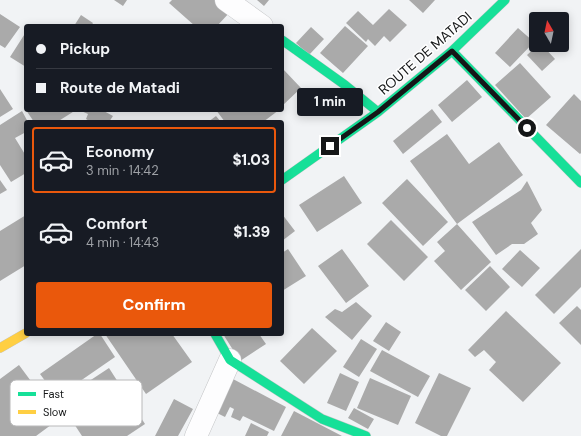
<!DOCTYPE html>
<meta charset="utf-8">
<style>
body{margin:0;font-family:"DM Sans",sans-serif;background:#20242c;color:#f1f3f6;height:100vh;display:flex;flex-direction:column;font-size:15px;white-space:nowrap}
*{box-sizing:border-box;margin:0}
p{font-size:13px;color:#9ea1a6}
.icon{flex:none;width:22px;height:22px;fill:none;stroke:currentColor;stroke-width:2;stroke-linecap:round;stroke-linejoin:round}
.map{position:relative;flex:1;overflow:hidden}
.details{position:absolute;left:24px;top:120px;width:260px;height:216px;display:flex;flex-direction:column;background:#171b24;border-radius:4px;box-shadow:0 2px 10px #0003}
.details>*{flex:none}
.guide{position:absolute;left:24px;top:24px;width:260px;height:88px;border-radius:4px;box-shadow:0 2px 10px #0003;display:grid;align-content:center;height:88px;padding:0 12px;background:#171b24}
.needle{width:26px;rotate:351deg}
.tools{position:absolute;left:529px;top:12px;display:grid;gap:8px}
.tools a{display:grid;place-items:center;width:40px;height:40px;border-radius:4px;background:#171b24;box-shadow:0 2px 10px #0003;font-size:20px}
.end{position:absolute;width:18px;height:18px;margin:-9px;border:5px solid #151718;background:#fff;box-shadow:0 0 0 2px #fff}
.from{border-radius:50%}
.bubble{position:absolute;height:28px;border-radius:4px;background:#171b24;box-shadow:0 2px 10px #0003;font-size:13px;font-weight:800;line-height:28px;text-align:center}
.guide b{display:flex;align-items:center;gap:14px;height:38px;font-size:15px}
.guide b+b{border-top:1px solid #363941}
.guide i{width:10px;height:10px;background:#f1f3f6}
ul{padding:7px 0 0;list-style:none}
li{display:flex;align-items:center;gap:12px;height:66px;margin:0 8px 6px;padding:0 4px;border:2px solid transparent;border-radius:4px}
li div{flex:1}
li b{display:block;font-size:15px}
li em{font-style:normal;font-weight:800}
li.selected{border-color:#ea580c}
li>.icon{width:36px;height:36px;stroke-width:1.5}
.cta{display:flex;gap:8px;margin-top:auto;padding:8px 12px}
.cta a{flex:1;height:46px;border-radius:4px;background:#ea580c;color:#fff;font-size:16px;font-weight:800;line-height:46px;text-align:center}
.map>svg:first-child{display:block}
.building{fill:#aaa}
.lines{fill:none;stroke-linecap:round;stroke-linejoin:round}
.street-casing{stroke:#c4c5c7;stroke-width:23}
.fast-casing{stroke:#c4c5c7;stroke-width:10}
.slow-casing{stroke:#c4c5c7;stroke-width:10}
.street{stroke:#fdfdfe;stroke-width:22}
.fast{stroke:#16e098;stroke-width:9}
.slow{stroke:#ffcf43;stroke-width:9}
.route{stroke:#151718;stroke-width:5}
.labels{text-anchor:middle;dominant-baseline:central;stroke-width:3;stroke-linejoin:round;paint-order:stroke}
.street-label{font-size:14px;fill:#151718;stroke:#fff}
.key{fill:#fff;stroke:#b9b9ba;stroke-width:1}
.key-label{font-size:11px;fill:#151718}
</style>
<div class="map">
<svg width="581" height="436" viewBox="0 0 581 436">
<rect width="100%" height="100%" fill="#f1f3f5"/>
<path class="building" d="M 114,0 L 127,0 L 123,6 Z
M 172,0 L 216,0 L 230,12 L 217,26 L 195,26 L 169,3 Z
M 257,0 L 269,0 L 264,6 Z
M 409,0 L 435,0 L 423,13 Z
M 389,9 L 407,25 L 390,42 L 384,36 L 375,46 L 368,39 L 366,42 L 346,23 L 358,11 L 373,25 Z
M 0,14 L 20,27 L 5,48 L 0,45 Z
M 81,15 L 93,23 L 91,26 L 74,26 Z
M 345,26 L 368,46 L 343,73 L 320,53 Z
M 311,27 L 324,39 L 309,55 L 296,43 Z
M 518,28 L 534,42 L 510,67 L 495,53 Z
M 26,32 L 26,67 L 10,57 Z
M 538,45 L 542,45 L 555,59 L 542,71 L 527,55 Z
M 520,63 L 551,97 L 526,119 L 495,85 Z
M 283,69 L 301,88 L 282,106 L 282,70 Z
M 467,80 L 482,97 L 452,122 L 438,105 Z
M 0,89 L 13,109 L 0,117 Z
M 574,94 L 581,101 L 581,153 L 580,154 L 546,125 Z
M 432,109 L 442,122 L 403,154 L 393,141 Z
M 26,110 L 76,110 L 57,122 L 34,122 Z
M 79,110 L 102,110 L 113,116 L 109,122 L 91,122 L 86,119 L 88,114 Z
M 216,110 L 279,110 L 263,122 L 225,122 Z
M 22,111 L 28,122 L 26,122 L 26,132 L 15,138 L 26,156 L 26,173 L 11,182 L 0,165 L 0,125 Z
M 216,116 L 221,122 L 208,122 Z
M 447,134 L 469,164 L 499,142 L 523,175 L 457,224 L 410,161 Z
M 344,176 L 362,203 L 317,232 L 299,205 Z
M 407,179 L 448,222 L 423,246 L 382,203 Z
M 0,180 L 7,190 L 0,194 Z
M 527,181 L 542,210 L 531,223 L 538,234 L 524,244 L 512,244 L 496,255 L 472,222 L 521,190 Z
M 282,214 L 295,231 L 282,241 Z
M 26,215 L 26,265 L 0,281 L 0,231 Z
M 391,220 L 428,257 L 404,281 L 367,244 Z
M 457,224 L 491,262 L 461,290 L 434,261 L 445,251 L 437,242 Z
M 288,249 L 306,276 L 282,291 L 282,253 Z
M 342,249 L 369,286 L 346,303 L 318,266 Z
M 581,249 L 581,287 L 554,314 L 535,295 Z
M 520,250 L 540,268 L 522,287 L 502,269 Z
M 490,266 L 510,287 L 486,311 L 465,290 Z
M 356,302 L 372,316 L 352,340 L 325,317 L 335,309 L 342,312 Z
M 577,306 L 581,310 L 581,345 L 559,323 Z
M 506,311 L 561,363 L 523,402 L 489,370 L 496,362 L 484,350 L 475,357 L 468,350 Z
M 386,322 L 401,332 L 389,351 L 373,341 Z
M 312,328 L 337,351 L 304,384 L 280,361 Z
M 97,334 L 100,334 L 115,357 L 57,397 L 40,374 Z
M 105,334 L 172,334 L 192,362 L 146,394 Z
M 223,334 L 259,334 L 266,344 L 240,361 Z
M 361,339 L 377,349 L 359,377 L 343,367 Z
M 382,350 L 430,376 L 418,397 L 370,371 Z
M 19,365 L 59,419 L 36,436 L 0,436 L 0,379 Z
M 109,368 L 145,424 L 127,436 L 82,436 L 59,401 Z
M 340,373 L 359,382 L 346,411 L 327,403 Z
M 439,373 L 471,388 L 447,436 L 441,436 L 415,423 Z
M 370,378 L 411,396 L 398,425 L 357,408 Z
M 233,379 L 286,407 L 274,431 L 243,416 L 240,421 L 231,417 L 234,409 L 230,407 L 225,417 L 215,412 Z
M 174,399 L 193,409 L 178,436 L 155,436 Z
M 354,408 L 374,419 L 368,429 L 348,418 Z
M 294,411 L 342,436 L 281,436 Z
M 251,423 L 269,432 L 267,436 L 245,436 Z"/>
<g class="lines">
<defs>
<path id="street" d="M 226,0 L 262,26
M 196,436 L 230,360"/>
<path id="fast" d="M 282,40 L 345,85 L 378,112
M 452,51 L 581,183
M 282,180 L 378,112 L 452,51 L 505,0
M 215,334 L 230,360 L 322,419 L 366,436"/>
<path id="slow" d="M 0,348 L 26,333"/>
</defs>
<use href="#street" class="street-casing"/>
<use href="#fast" class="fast-casing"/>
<use href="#slow" class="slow-casing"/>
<use href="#street" class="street"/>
<use href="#fast" class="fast"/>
<use href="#slow" class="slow"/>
</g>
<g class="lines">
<path class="route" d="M 330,146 L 378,112 L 452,51 L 527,128"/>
</g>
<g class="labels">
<g class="street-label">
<text transform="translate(425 53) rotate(-41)">ROUTE DE MATADI</text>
</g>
</g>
<rect x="10" y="380" width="132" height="46" rx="6" class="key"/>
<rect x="18" y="392" width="18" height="4" fill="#16e098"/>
<rect x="18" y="410" width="18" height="4" fill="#ffcf43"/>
<g class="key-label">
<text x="43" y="398">Fast</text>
<text x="43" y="416">Slow</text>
</g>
</svg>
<div class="tools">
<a><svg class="needle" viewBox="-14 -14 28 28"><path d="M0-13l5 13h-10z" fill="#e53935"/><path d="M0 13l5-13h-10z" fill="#9ea1a6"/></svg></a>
</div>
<i class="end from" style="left:527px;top:128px"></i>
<i class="end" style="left:330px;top:146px"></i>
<div class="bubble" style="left:297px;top:88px;width:66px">1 min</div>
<div class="guide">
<b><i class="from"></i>Pickup</b>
<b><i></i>Route de Matadi</b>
</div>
<section class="details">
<ul>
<li class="selected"><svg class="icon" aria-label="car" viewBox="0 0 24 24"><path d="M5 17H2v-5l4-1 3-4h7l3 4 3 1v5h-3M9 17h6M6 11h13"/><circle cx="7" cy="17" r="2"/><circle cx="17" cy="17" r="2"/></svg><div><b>Economy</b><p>3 min · 14:42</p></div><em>$1.03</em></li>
<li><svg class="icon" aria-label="car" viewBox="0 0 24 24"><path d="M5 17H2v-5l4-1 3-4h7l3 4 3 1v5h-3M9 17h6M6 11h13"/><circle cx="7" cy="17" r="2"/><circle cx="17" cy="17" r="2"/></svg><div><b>Comfort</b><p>4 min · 14:43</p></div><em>$1.39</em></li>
</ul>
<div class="cta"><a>Confirm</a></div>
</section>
</div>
